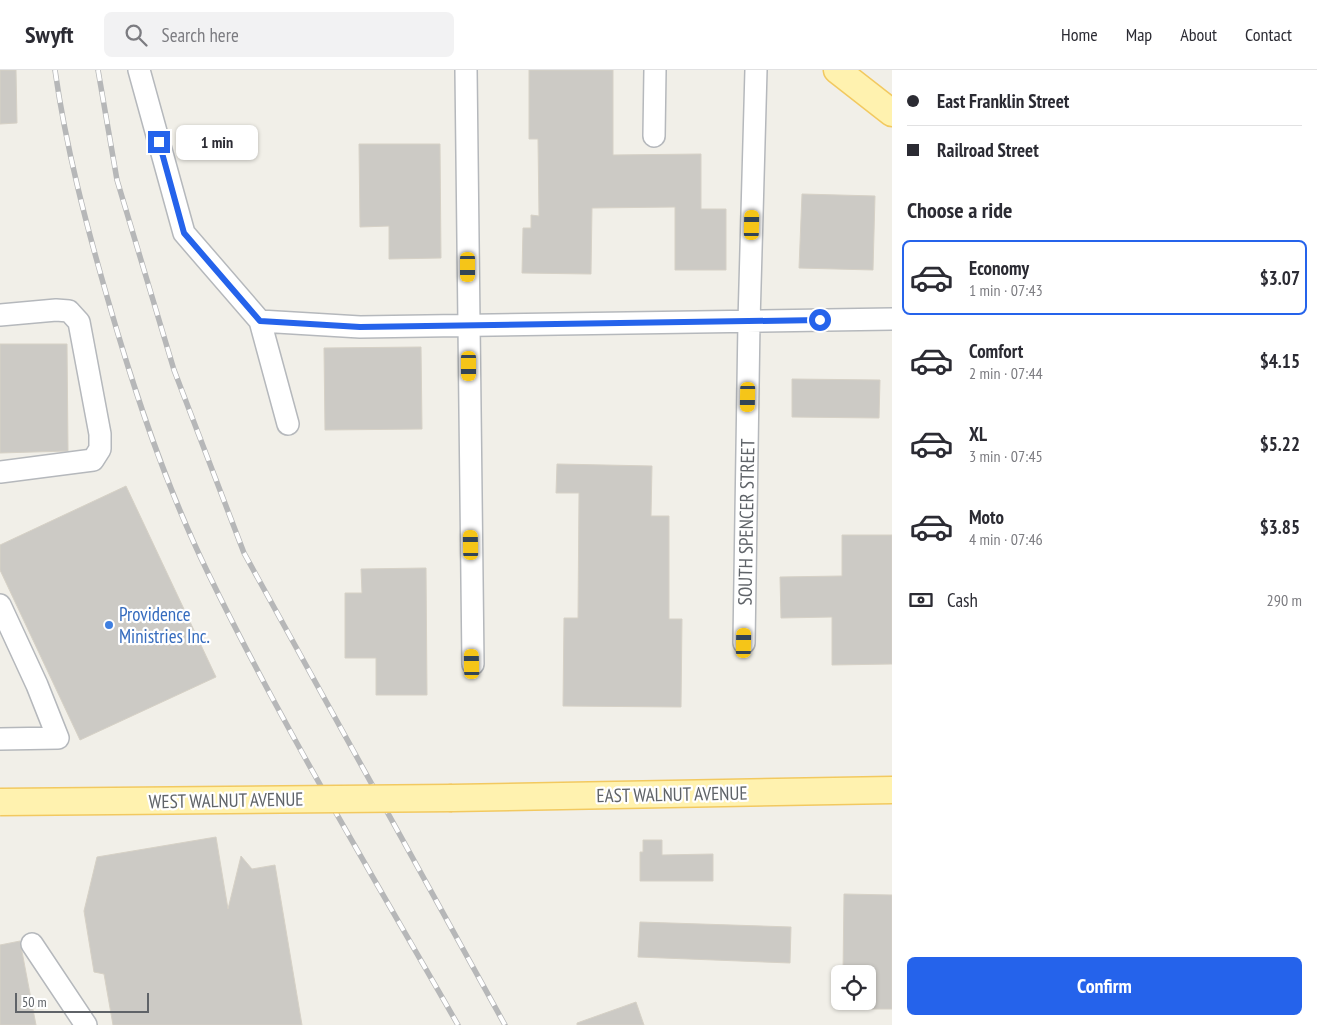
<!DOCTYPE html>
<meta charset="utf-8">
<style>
body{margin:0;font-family:"PT Sans Narrow",sans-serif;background:#f2f2f3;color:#2b2b33;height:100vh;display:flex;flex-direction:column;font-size:19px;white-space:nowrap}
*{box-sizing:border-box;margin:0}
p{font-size:16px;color:#7c7c81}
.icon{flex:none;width:28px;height:28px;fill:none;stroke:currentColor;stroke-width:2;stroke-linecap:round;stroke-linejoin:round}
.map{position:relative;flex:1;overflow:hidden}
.sheet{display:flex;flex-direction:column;background:#fff;width:425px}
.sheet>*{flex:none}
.guide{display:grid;align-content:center;height:110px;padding:0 15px;background:#fff}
.fabs{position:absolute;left:831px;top:895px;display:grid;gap:10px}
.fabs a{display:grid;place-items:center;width:45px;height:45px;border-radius:8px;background:#fff;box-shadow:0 1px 4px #0004;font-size:25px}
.scale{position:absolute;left:15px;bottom:12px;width:134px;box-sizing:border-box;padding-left:5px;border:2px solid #5f6368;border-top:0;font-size:14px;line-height:18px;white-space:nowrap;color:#5f6368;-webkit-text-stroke:4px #fff;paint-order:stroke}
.end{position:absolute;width:22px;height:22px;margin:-11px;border:6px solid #2563eb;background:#fff;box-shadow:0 0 0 2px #fff}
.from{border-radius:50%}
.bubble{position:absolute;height:35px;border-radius:8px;background:#fff;box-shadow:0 1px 4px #0004;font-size:16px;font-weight:600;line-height:35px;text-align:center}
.car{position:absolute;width:15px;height:30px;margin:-15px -8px;border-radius:6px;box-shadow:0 0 4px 1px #0007;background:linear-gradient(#f5c518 24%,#345 0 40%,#f5c518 0 76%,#345 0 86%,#f5c518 0)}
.guide b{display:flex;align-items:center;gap:18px;height:48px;font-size:19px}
.guide b+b{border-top:1px solid #e1e1e2}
.guide i{width:12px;height:12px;background:#2b2b33}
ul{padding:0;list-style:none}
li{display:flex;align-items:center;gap:15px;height:75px;margin:0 10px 8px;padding:0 5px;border:2px solid transparent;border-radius:8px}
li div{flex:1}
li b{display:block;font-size:19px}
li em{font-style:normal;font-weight:600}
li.active{border-color:#2563eb}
li>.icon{width:45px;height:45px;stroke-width:1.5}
h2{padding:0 15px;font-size:22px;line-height:60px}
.pay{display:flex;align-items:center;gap:12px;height:55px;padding:0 15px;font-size:19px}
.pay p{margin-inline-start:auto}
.action{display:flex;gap:10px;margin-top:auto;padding:10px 15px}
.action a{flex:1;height:58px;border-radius:8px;background:#2563eb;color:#fff;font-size:20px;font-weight:600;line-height:58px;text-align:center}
header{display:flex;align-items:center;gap:30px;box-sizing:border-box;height:70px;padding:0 25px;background:#fff;border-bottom:1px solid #e1e1e2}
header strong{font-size:24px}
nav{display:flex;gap:28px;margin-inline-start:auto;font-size:18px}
.search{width:350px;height:45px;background:#f2f2f3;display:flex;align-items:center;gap:12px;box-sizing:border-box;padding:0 18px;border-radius:8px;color:#7c7c81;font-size:19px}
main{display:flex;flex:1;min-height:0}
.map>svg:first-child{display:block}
.building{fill:#cccac5;stroke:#d6d1c6}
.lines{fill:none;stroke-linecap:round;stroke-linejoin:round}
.minor-casing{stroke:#b5b8bc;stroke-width:24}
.major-casing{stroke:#f2c960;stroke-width:29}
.minor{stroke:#fff;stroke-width:21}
.major{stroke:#fff2af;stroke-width:26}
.rail-casing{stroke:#b6b7b8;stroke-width:5.5}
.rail{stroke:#fff;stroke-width:4;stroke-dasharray:11;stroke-linecap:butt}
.major-bridge-casing{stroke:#f2c960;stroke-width:29;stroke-linecap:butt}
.major-bridge{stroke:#fff2af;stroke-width:26}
.route{stroke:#2563eb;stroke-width:6}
.shop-dot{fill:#3f7fe0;stroke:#fff;stroke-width:2}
.labels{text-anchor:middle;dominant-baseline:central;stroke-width:4.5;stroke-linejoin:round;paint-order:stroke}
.street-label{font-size:19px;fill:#5f6368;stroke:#fff}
.shop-label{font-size:19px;fill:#366cbe;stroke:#fff;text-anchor:start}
</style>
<header>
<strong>Swyft</strong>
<div class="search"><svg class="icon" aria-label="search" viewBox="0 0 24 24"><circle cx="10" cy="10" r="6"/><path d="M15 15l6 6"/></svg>Search here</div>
<nav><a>Home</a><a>Map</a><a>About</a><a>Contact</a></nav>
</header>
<main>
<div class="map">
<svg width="892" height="955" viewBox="0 0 892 955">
<rect width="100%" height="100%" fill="#f1efe8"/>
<path class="building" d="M 0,0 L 16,0 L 17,53 L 0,54 Z
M 529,0 L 613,0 L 613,85 L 701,84 L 701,139 L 726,139 L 726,200 L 675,200 L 675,137 L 592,138 L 591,204 L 522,203 L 523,158 L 531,158 L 531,145 L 539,146 L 538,69 L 529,69 Z
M 359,74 L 440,74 L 441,188 L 389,189 L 389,156 L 360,157 Z
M 802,124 L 875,126 L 873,200 L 799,198 Z
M 0,274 L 67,274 L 68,381 L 0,383 Z
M 421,277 L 422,359 L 325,360 L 324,278 Z
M 792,309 L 880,310 L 879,348 L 792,347 Z
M 557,394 L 652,396 L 651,446 L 669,446 L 669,549 L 682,549 L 681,637 L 563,636 L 564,548 L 578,548 L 579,423 L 556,423 Z
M 126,416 L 216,607 L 80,670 L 0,500 L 0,475 Z
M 842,465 L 892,465 L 892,594 L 832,595 L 832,547 L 781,548 L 780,507 L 842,506 Z
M 426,498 L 427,625 L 376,625 L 376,588 L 345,588 L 345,523 L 362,523 L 361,499 Z
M 216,767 L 228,839 L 241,786 L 252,799 L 275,795 L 302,955 L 113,955 L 104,904 L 94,902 L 84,841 L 97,787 Z
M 643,770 L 662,770 L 662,785 L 713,784 L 713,811 L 640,811 L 640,782 L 643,782 Z
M 844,824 L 892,825 L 892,939 L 868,939 L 868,904 L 843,904 Z
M 640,852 L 791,857 L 790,893 L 638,887 Z
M 20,871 L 36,955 L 0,955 L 0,875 Z
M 636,932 L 644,955 L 577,955 L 577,953 Z"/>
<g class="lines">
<defs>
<path id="minor" d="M 139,0 L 184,163 L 260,251 L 288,354
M 466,0 L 473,594
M 654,66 L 655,0
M 0,245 L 56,240 L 69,241 L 79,252 L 100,364 L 100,379 L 93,390 L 0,402
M 260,251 L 360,257 L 892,249
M 0,535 L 37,615 L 58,668 L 0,669
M 744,573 L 749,252 L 756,0
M 32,874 L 86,955"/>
<path id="major" d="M 837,0 L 892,43
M 452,728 L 892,720"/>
</defs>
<use href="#minor" class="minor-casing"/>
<use href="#major" class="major-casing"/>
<use href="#minor" class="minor"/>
<use href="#major" class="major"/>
<defs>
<path id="rail" d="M 55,0 C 66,78 86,154 108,230 C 135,324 166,417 209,505 C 284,659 373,806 458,955
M 98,0 L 117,110 L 174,300 L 244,483 L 505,955"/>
</defs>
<use href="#rail" class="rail-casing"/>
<use href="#rail" class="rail"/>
<defs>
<path id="major-bridge" d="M 0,732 L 452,728"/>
</defs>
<use href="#major-bridge" class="major-bridge-casing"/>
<use href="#major-bridge" class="major-bridge"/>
</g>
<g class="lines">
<path class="route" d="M 159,72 L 184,163 L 260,251 L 360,257 L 820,250"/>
</g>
<circle class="shop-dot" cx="109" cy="555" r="5"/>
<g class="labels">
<g class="street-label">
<text transform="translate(746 452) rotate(-89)">SOUTH SPENCER STREET</text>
<text transform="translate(672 724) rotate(-1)">EAST WALNUT AVENUE</text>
<text transform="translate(226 730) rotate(-1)">WEST WALNUT AVENUE</text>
</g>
<g class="shop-label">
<text x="119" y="544">Providence<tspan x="119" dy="22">Ministries Inc.</tspan></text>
</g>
</g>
</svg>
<div class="fabs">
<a><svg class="icon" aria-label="locate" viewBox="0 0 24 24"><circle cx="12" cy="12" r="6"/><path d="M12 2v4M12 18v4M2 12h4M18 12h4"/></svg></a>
</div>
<div class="scale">50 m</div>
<i class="end from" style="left:820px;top:250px"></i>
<i class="end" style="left:159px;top:72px"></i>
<div class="bubble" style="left:176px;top:55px;width:82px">1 min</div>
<i class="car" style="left:752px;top:155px;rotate:1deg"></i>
<i class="car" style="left:468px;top:197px;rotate:180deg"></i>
<i class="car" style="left:469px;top:296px;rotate:180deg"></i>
<i class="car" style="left:748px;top:327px;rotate:181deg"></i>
<i class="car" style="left:471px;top:475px;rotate:359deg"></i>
<i class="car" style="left:744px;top:573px;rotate:1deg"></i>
<i class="car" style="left:472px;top:594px;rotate:359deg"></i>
</div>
<section class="sheet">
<div class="guide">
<b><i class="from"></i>East Franklin Street</b>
<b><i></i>Railroad Street</b>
</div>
<h2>Choose a ride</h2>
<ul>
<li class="active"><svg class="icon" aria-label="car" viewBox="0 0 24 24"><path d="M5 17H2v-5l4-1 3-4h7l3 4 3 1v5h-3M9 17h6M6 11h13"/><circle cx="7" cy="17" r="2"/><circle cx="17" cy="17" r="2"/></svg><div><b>Economy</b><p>1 min · 07:43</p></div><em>$3.07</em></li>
<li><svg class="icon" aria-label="car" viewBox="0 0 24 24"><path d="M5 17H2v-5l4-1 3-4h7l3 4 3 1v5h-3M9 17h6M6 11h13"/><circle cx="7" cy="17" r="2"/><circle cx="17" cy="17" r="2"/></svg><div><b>Comfort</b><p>2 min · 07:44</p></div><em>$4.15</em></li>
<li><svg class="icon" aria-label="car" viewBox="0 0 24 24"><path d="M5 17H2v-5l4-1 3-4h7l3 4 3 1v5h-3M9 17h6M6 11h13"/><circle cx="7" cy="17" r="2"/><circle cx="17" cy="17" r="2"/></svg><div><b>XL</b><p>3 min · 07:45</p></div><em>$5.22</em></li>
<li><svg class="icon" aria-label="car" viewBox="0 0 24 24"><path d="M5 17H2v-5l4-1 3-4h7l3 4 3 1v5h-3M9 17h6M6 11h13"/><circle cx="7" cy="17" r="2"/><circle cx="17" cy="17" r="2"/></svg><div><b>Moto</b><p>4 min · 07:46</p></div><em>$3.85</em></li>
</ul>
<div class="pay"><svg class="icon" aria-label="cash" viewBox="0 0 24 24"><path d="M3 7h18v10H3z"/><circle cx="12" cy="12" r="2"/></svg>Cash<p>290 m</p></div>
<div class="action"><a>Confirm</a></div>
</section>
</main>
